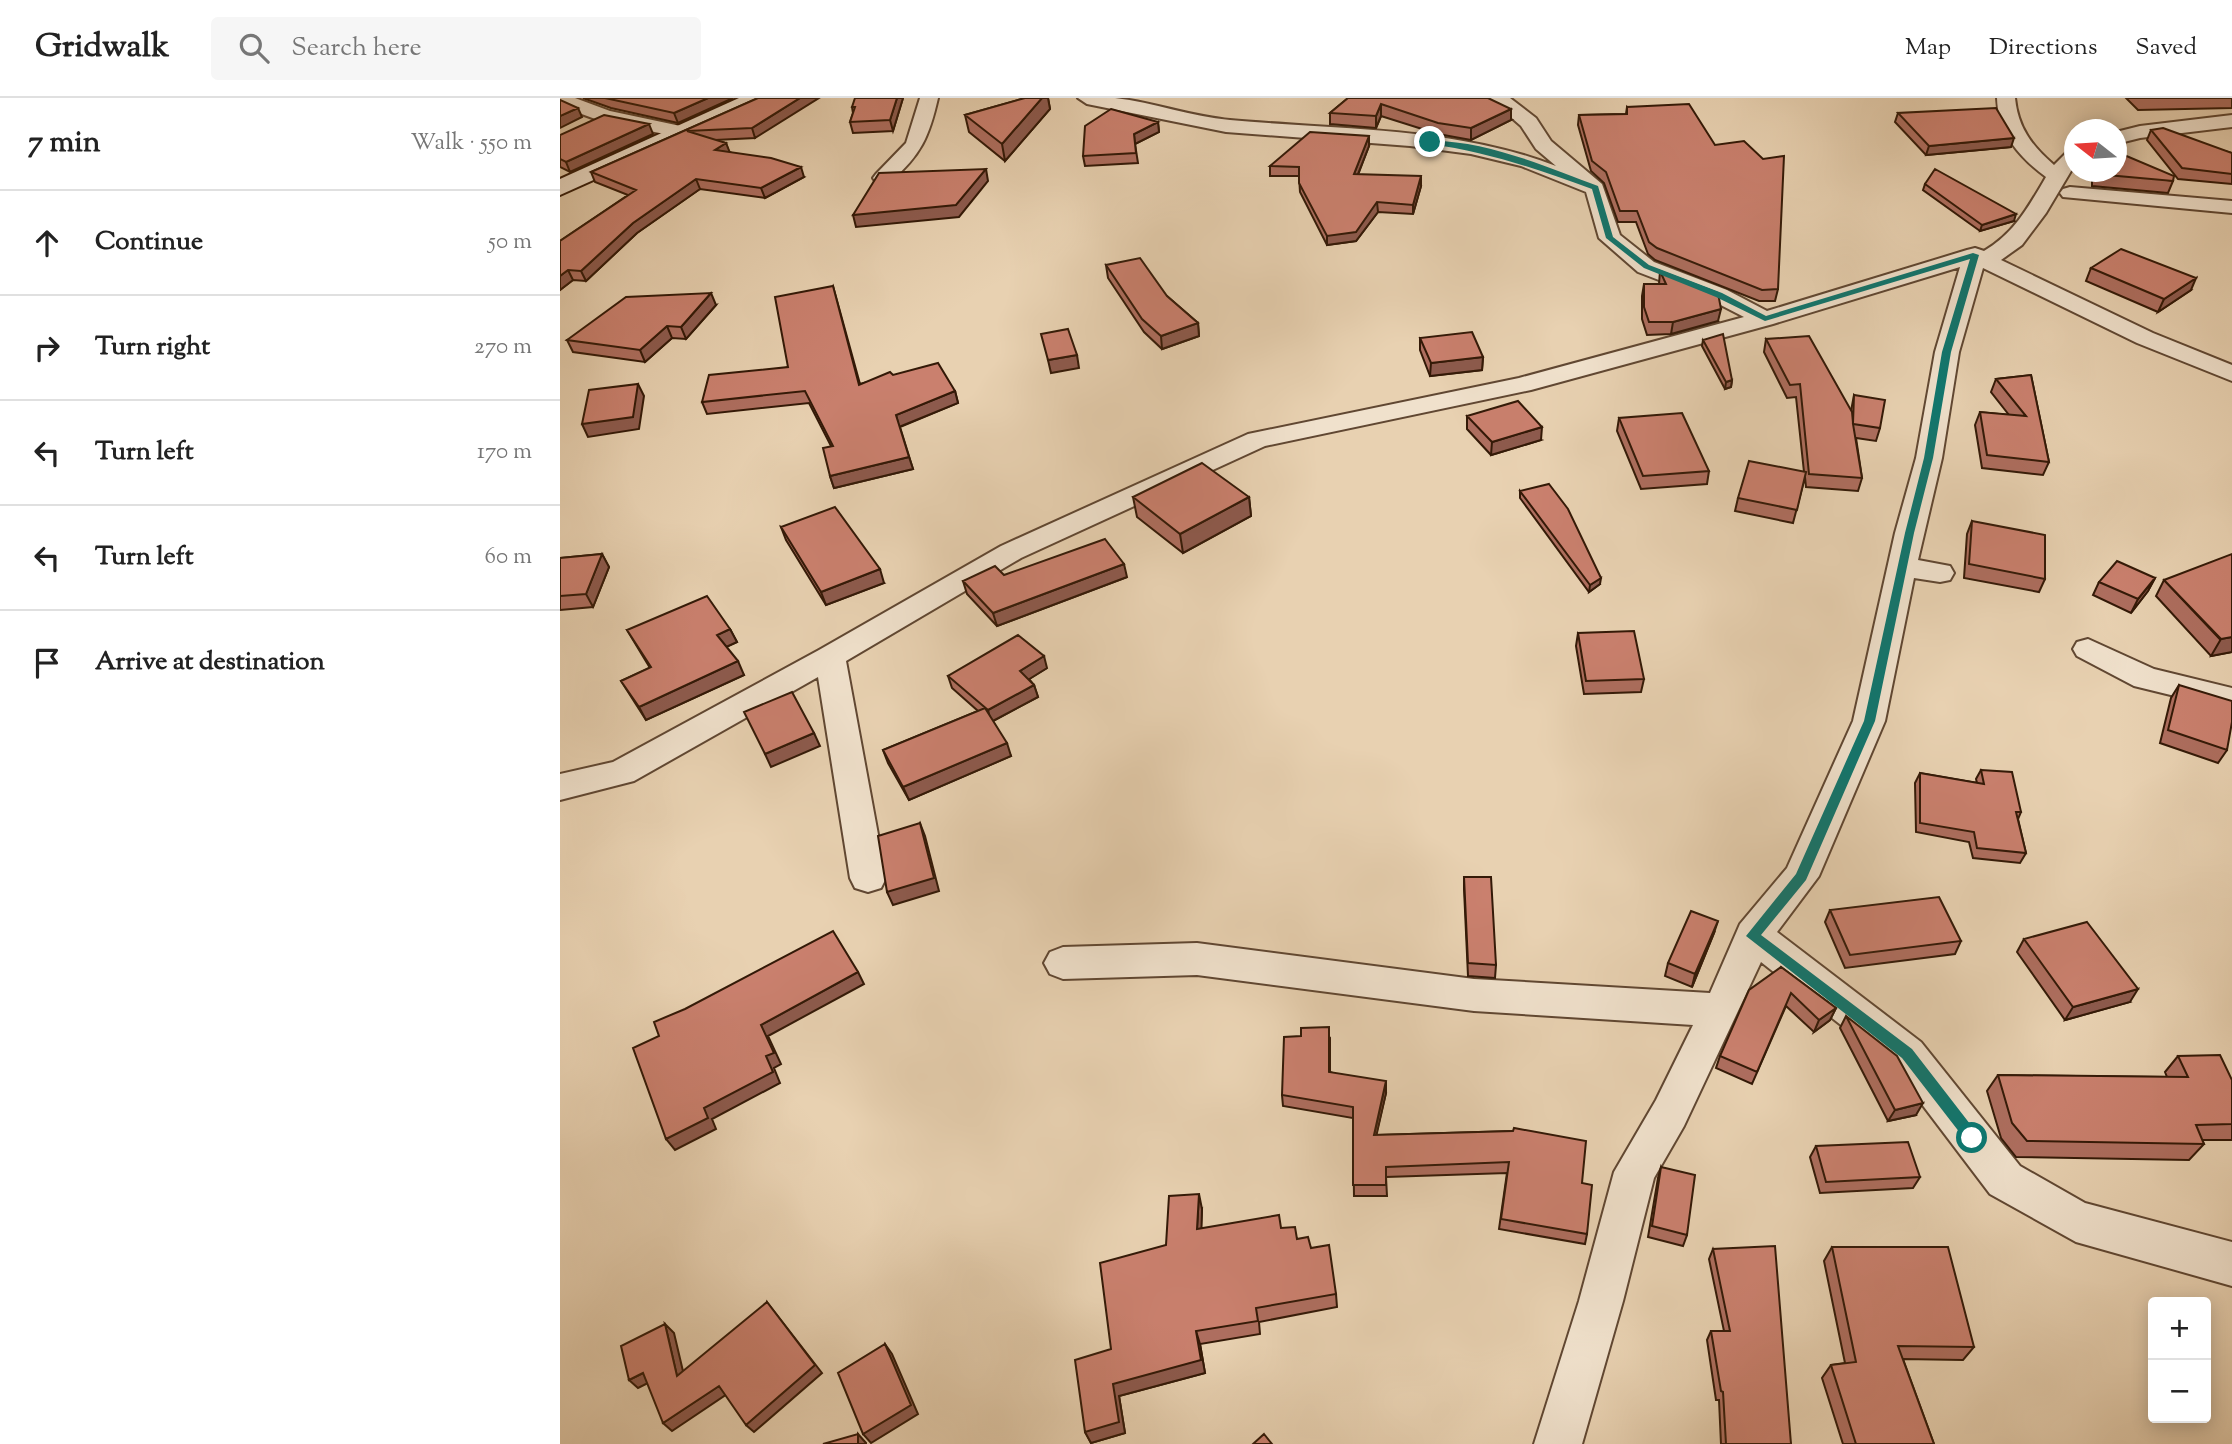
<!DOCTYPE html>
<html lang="en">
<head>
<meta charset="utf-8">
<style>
	:root { --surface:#fff; --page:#f6f6f6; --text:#222; --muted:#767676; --line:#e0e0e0 }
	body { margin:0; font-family:"Sorts Mill Goudy",serif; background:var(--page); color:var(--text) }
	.controls { position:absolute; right:21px; bottom:21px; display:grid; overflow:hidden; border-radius:7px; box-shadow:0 4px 18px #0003 }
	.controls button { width:63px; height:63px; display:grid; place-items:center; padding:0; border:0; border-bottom:2px solid var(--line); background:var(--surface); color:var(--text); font:35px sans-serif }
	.compass { position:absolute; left:1504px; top:21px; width:63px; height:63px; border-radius:50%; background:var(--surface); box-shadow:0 4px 18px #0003; rotate:287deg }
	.stop { position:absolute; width:21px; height:21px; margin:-16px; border:5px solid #0f766e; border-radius:50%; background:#fff }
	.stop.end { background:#0f766e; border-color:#fff; box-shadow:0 2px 7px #0008 }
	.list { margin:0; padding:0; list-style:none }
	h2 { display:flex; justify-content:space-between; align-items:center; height:91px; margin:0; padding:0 28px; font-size:30px }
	h2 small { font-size:23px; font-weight:400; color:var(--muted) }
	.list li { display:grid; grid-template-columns:46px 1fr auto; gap:21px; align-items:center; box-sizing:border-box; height:105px; padding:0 28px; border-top:2px solid var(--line) }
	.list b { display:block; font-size:26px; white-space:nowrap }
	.list em { font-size:23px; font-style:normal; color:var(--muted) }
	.icon { flex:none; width:38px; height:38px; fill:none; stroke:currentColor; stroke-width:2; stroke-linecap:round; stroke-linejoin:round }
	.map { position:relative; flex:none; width:1672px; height:1346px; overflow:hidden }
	header { display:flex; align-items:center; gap:42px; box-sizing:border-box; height:98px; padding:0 35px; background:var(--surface); border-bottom:2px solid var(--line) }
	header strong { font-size:33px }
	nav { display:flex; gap:38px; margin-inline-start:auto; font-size:24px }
	.search { width:490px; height:63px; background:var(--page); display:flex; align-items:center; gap:18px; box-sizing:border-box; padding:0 24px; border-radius:7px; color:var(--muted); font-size:26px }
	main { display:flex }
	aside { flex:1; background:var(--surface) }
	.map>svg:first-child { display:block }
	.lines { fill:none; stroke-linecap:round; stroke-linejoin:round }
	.minor-casing { stroke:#604732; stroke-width:4 }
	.secondary-casing { stroke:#331907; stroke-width:4 }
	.minor { fill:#f0e1cc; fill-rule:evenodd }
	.secondary { fill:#f0e1cc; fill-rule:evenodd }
	.wall { fill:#ae6e5f; stroke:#331907; stroke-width:2 }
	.shaded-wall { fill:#8d5a4d; stroke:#331907; stroke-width:2 }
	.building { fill:#ca806e; stroke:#331907; stroke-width:2 }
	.route { fill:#0f766e }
</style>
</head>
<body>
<header>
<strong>Gridwalk</strong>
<div class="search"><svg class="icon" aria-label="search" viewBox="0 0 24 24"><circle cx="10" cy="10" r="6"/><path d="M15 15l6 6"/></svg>Search here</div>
<nav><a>Map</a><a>Directions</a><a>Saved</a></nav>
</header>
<main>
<aside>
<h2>7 min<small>Walk · 550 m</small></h2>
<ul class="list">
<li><svg class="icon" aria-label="ahead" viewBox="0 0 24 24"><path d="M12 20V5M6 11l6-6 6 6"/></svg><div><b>Continue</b></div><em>50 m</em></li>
<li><svg class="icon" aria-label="right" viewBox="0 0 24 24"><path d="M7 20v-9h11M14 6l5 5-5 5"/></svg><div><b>Turn right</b></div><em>270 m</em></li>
<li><svg class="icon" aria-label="left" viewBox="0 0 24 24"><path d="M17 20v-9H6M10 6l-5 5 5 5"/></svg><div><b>Turn left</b></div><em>170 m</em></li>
<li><svg class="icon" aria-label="left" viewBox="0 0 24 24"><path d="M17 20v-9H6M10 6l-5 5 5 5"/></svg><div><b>Turn left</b></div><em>60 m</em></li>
<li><svg class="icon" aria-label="arrive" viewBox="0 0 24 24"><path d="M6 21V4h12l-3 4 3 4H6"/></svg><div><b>Arrive at destination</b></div></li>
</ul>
</aside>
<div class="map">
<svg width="1672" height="1346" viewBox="0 0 1672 1346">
	<rect width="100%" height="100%" fill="#e8d1b1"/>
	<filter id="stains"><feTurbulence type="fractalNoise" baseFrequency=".00286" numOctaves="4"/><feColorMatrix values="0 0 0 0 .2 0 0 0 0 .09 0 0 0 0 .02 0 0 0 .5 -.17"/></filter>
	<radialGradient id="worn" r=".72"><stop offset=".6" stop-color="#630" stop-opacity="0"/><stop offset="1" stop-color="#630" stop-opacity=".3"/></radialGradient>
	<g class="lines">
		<g class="minor-casing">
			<path id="minor" d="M0 0H15L50 13 130 30 133 34 123 40 38 22 0 8Z
				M360 0H378C369 39 361 57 330 84H316L313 80 316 76 346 45Z
				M518 0C530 0 543 0 555 0 594 4 631 19 670 22 778 32 893 28 996 68L976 51 961 28 929 0H950L976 20 991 43 1042 86 1060 137 1094 164 1167 192 1207 213 1407 152 1415 150 1424 153C1454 136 1469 108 1486 79 1459 59 1438 35 1437 0H1455C1458 30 1472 48 1494 67L1507 54 1514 52V68L1486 115 1462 147 1441 162 1593 235 1672 267V283L1577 245 1423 170 1399 254 1382 360 1358 462 1390 468 1394 475 1390 482 1380 484 1354 480 1325 623 1259 778 1217 834 1361 944 1460 1068 1525 1105 1672 1144V1188L1516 1144 1430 1096 1333 968 1201 864 1124 1028 1094 1080 1063 1203 1022 1346H974L1019 1203 1054 1074 1096 1002 1133 927 914 913 637 877 503 881 490 876 484 865 490 854 503 849 637 845 914 881 1150 895 1180 826 1227 770 1293 623 1335 435 1356 360 1375 254 1400 169 1213 226 971 292 705 348 461 460 286 563 326 780 321 790 308 794 295 790 290 780 258 579 74 683 0 702V676L53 664 259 552 441 448 688 336 959 280 1184 219 1151 202 1078 174 1039 140 1026 94 961 68 911 56 850 48 666 34 527 6Z
				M1672 17V29L1580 40 1556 46V34L1580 28Z
				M1510 89 1672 103V115L1503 99 1500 95 1503 91Z
				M1528 541 1594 571 1672 590V612L1574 588 1517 558 1513 551 1517 544Z"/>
		</g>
		<g class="secondary-casing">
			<path id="secondary" d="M179 0H208L205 5 0 97V81Z"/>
		</g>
		<use href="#minor" class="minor"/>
		<use href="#secondary" class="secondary"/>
	</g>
	<path class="wall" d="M23 0H173L118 25 51 10Z
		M198 0 195 40 155 42 166 45 169 54 244 79 205 100 140 91 77 135 26 183 13 182 0 192V143L68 97 35 84 31 74Z
		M343 0 333 33 293 35 290 24 293 15 292 9Z
		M465 0H488L490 11 445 63 409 34 405 17Z
		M788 0 951 22 911 42 878 36 821 18 816 30 770 26V15Z
		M1566 0H1672V10L1578 12Z
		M1067 9 1218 191 1215 203H1199L1095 162 1088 156 1076 124H1058L1044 85 1031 73 1018 27 1019 17 1066 16Z
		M1338 15 1451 49 1366 57 1335 24Z
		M598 24 599 34 575 46 578 65 525 68 523 58Z
		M1591 32 1672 55V86L1618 81 1587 42Z
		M93 36 10 74 0 69V37Z
		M809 48 798 77 861 88 853 116 818 114 796 143 767 147 740 94 739 78H710V68Z
		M1532 74H1557L1613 83 1608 95 1532 88Z
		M1365 86 1454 123 1420 133 1363 92Z
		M546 167 607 198 638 225 639 238 602 251 584 234 548 180Z
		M1531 170 1631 192 1598 214 1526 183Z
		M1100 173 1158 223 1111 236 1087 237 1082 221V198L1084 186H1099Z
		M273 188 300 286 333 277 395 293 398 305 340 329 353 371 274 390 270 378 271 348 249 305 147 316 142 304 228 269Z
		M156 207 126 241 112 240 85 264 13 254 7 242Z
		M860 240 923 259 922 272 870 278 860 252Z
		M1206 241 1291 313 1294 297 1320 330 1316 343 1296 340 1302 380 1298 393 1246 389 1245 379 1233 425 1175 413 1178 400 1244 374 1236 299 1227 300 1204 254Z
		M1143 242 1172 282 1171 289 1165 291 1142 248Z
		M1471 277 1489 364 1483 377 1422 370 1415 327 1420 314 1449 317 1431 294 1436 281Z
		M907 318 981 342 931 357 907 331Z
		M1059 320 1149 373 1147 386 1081 391 1057 333Z
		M960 393 1040 486 1029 494 960 400Z
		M573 399H689L691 418 623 455 577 419Z
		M1412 423 1485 481 1479 494 1404 480 1407 436Z
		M221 429 324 485 266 507 226 442Z
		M42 456 49 469 33 509 0 512V460Z
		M444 477 567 479 437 528 407 496 403 483Z
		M1595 480 1588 493 1571 515 1533 497 1539 484Z
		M1604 482 1672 554 1651 558 1596 498Z
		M170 531 177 544 166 549 184 577 86 622 61 583 90 570 67 532Z
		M1018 535 1084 581 1081 594 1024 596 1016 548Z
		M487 570 469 581 474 587 478 599 433 623 451 658 349 702 328 665 323 652 418 613 392 590 388 578Z
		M1619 587 1667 652 1658 665 1600 645 1611 600Z
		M1421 672 1461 714 1458 721 1466 755 1460 765 1413 760 1409 744 1356 734 1355 685 1360 675 1417 685 1416 681Z
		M904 779 936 867 935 880 908 878 904 791Z
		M1270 812 1401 843 1395 856 1285 870 1265 824Z
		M1154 835 1132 889 1105 878 1108 865Z
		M1464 841 1570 904 1505 922 1457 854Z
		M1221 869 1276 910 1270 922 1254 934 1226 908 1192 986 1156 970 1160 958Z
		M1286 918 1356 1017 1328 1023 1280 930Z
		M770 941V974L826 995 816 1037 953 1033 1022 1085 1027 1136 1025 1146 939 1131 947 1075 826 1079 827 1098H794L793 1020 723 1008 722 997Z
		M1618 958 1672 982V1042H1642L1644 1046 1629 1062 1456 1059 1441 1040 1427 993 1438 977 1607 979 1605 974Z
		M1256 1048 1360 1079 1353 1090 1260 1095 1250 1059Z
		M1101 1069 1127 1137 1123 1148 1088 1139 1098 1080Z
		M642 1111 641 1130H721L751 1150 776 1196 777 1209 699 1224 700 1236 640 1246 645 1275 559 1298 565 1335 531 1345 525 1334 551 1251 606 1147Z
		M1272 1149 1414 1249 1403 1262 1343 1261 1374 1346H1283L1262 1280 1271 1267 1285 1265 1264 1163Z
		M1153 1151 1231 1346H1161L1159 1302H1156L1147 1242 1151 1233H1164L1149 1161Z"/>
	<path class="shaded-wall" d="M148 0H173L118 25 114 15Z
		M240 0H259L195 40 192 30Z
		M337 0H343L333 33 330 22Z
		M482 0H488L490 11 445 63 442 46Z
		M821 6V18L816 30V18Z
		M18 10 22 19 0 30V18Z
		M951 11V22L911 42V30Z
		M598 24 599 34 575 46 574 36Z
		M89 26 93 36 10 74 6 64Z
		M809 38V48L794 86V76Z
		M1454 40 1451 49 1366 57 1369 48Z
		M166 45 170 55 155 52Z
		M241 69 244 79 205 100 201 90Z
		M426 71 428 83 399 119 296 129 293 117Z
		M861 78V88L853 116V107Z
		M136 81 140 91 77 135 26 183 21 173 73 125Z
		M817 104 818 114 796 143 767 147V138Z
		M1456 116 1454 123 1420 133 1422 127Z
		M8 172 13 182 0 192V178Z
		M1636 180 1631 192 1598 214 1604 201Z
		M151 195 156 207 126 241 121 229Z
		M1161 211 1158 223 1111 236 1113 224Z
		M638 225 639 238 602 251 601 238Z
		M107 228 112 240 85 264 80 252Z
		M517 257 519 270 491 275 488 262Z
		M923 259 922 272 870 278 871 265Z
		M1172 282 1171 289 1165 291 1166 284Z
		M78 286 84 298 79 331 28 339 22 326Z
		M395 293 398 305 339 329 336 317Z
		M982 329 981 342 931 357 932 344Z
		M349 359 353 371 274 390 270 378Z
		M689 399 691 418 623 455 620 436Z
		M42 456 49 469 33 509 26 496Z
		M564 466 567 479 437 528 433 515Z
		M320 471 324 485 266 507 261 494Z
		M1041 480 1040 486 1029 494 1030 487Z
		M1595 480 1588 493 1571 515 1578 501Z
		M170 531 177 544 164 550 157 537Z
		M1672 539V554L1651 558 1661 541Z
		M484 558 487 570 463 585 460 573Z
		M178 563 184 577 86 622 79 609Z
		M474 587 478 599 431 624 428 612Z
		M254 635 260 648 211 669 205 656Z
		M447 645 451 658 349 702 343 689Z
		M360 725 365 738 379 793 333 807 327 794Z
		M1158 823 1154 835 1132 889 1135 876Z
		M298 874 304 886 208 938 221 966 214 970 220 985 152 1021 156 1031 115 1052 106 1041 144 1010 201 927Z
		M1578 891 1570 904 1505 922 1513 909Z
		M1276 910 1270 922 1254 934 1259 922Z
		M826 983V995L814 1048V1037Z
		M1363 1005 1356 1017 1328 1023 1335 1012Z
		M639 1096 642 1111 641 1145 637 1131Z
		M207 1204 262 1275 194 1334 186 1327Z
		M105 1226 114 1235 126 1286 117 1278Z
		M636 1233 640 1246 645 1275 559 1298 565 1335 531 1345 525 1334 553 1286Z
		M325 1246 332 1256 358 1316 311 1345 303 1336Z
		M83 1275 92 1283 78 1290 69 1282Z
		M159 1288 167 1296 112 1333 103 1325Z
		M298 1336 306 1345V1346H298Z"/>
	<path class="building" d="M45 0H148L114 15Z
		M198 0H240L192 30 127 33 166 45 155 52 211 60 241 69 201 90 136 81 73 125 21 173 8 172 0 178V143L76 92 31 74Z
		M295 0H337L330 22 290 24 295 9H292Z
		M465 0H482L442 46 405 17Z
		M788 0H928L951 11 911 30 878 25 821 6 816 18 770 15Z
		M0 2 18 10 0 18Z
		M1129 6 1155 47 1184 43 1203 61 1224 58 1218 191 1202 192 1097 150 1089 144 1077 113H1060L1046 74 1032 63 1019 17 1067 16V9Z
		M1436 10 1454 40 1369 48 1338 15Z
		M551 11 598 24 574 36 576 55 523 58 525 28Z
		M44 17 89 26 6 64 0 61V37Z
		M1603 30 1672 55V76L1622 70 1591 32Z
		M750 34 809 38 794 76 861 78 853 107 817 104 796 134 767 138 739 85V69L710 68Z
		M1557 54 1614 78 1613 83 1536 76V74H1557Z
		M426 71 396 107 293 117 319 75Z
		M1375 71 1456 116 1422 127 1365 86Z
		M1561 151 1636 180 1604 201 1531 170Z
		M580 160 607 198 638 225 601 238 582 221 546 167Z
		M1100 173 1158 195 1161 211 1113 224H1089L1084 209V186H1106Z
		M273 188 299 287 330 274 333 277 378 265 395 293 336 317 349 359 270 378 263 350 273 348 245 293 142 304 149 277 228 269 215 199Z
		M151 195 121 229 107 228 80 252 7 242 66 199Z
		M508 231 517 257 488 262 481 236Z
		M912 234 923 259 871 265 860 240Z
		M1163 236 1172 282 1166 284 1143 242Z
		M1249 238 1292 314 1293 325 1294 297 1325 302 1320 330 1293 326 1302 380 1249 376 1240 286 1230 287 1206 241Z
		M1471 277 1489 364 1427 357 1420 314 1466 318 1436 281Z
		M78 286 73 319 22 326 29 292Z
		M958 303 982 329 932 344 907 318Z
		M1122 315 1149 373 1083 378 1059 320Z
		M1189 363 1246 374 1237 412 1178 400Z
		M642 365 689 399 620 436 573 399Z
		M989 386 1008 411 1041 480 1030 487 960 393Z
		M275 409 320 471 261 494 221 429Z
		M1412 423 1485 437V481L1409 466Z
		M545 441 564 466 433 515 403 483 435 468 444 477Z
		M42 456 26 496 0 498V460Z
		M1672 456V539L1661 541 1604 482Z
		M1557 463 1595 480 1578 501 1539 484Z
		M147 498 170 531 157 537 178 563 79 609 61 583 91 569 67 532Z
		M1074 533 1084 581 1026 583 1018 535Z
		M458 537 484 558 460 573 474 587 428 612 388 578Z
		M1619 587 1672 603V624L1667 652 1608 632Z
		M232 594 254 635 205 656 184 614Z
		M425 610 447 645 343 689 323 652Z
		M1421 672 1452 674 1461 714H1456L1466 755 1417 750 1414 734 1360 725V675L1424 686Z
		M360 725 374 780 327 794 318 738Z
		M904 779H931L936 867 908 865Z
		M1379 799 1401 843 1290 857 1270 812Z
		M1131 813 1158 823 1135 876 1108 865Z
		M1527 824 1578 891 1513 909 1464 841Z
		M273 833 298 874 201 927 214 955 206 958 213 974 144 1010 148 1020 106 1041 73 950 99 938 94 924 125 911Z
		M1221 869 1276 910 1259 922 1231 895 1197 974 1160 958 1189 892Z
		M1286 918 1337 958 1363 1005 1335 1012Z
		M769 929V974L826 983 814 1037 953 1033 954 1030 1026 1043 1022 1085 1032 1087 1027 1136 941 1121 949 1064 826 1069V1087H793V1009L722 997 724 939 741 938V930Z
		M1660 957 1672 982V1026L1636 1027 1644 1046 1467 1043 1452 1025 1438 977 1628 979 1618 958Z
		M1348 1044 1360 1079 1266 1084 1256 1048Z
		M1101 1069 1135 1077 1127 1137 1092 1128Z
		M639 1096 637 1131 719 1117 721 1130 735 1129 737 1141 748 1139 751 1150 769 1147 776 1196 696 1210 698 1223 636 1233 641 1262 553 1286 559 1324 525 1334 515 1262 551 1251 540 1165 606 1147 609 1098Z
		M1215 1148 1231 1346H1166L1163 1294 1161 1293 1151 1233H1170L1153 1151Z
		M1272 1149H1388L1414 1249 1338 1248 1374 1346H1296L1271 1267 1296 1264Z
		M207 1204 255 1267 186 1327 159 1288 103 1325 83 1275 69 1282 61 1248 105 1226 117 1278Z
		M325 1246 351 1307 303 1336 278 1275Z
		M298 1336V1346H263Z
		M704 1336 712 1346H693Z"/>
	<path class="route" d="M868 43C923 41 987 69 1038 88L1053 139 1089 167 1162 195 1206 218 1413 155 1419 157 1391 254 1373 360 1354 435 1315 623 1246 782 1201 837 1352 951 1417 1035V1044H1407L1342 960 1186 838 1236 776 1304 623 1345 435 1364 360 1382 254 1410 161 1205 223 1156 199 1084 170 1046 140 1032 91C978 71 927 54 870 46Z"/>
	<rect width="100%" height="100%" filter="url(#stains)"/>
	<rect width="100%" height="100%" fill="url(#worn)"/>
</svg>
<div class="controls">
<button>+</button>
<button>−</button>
</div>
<svg class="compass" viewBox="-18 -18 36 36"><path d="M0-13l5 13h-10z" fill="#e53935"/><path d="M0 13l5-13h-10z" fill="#767676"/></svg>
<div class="stop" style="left:1412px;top:1040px"></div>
<div class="stop end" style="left:870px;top:44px"></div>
</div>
</main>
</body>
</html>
